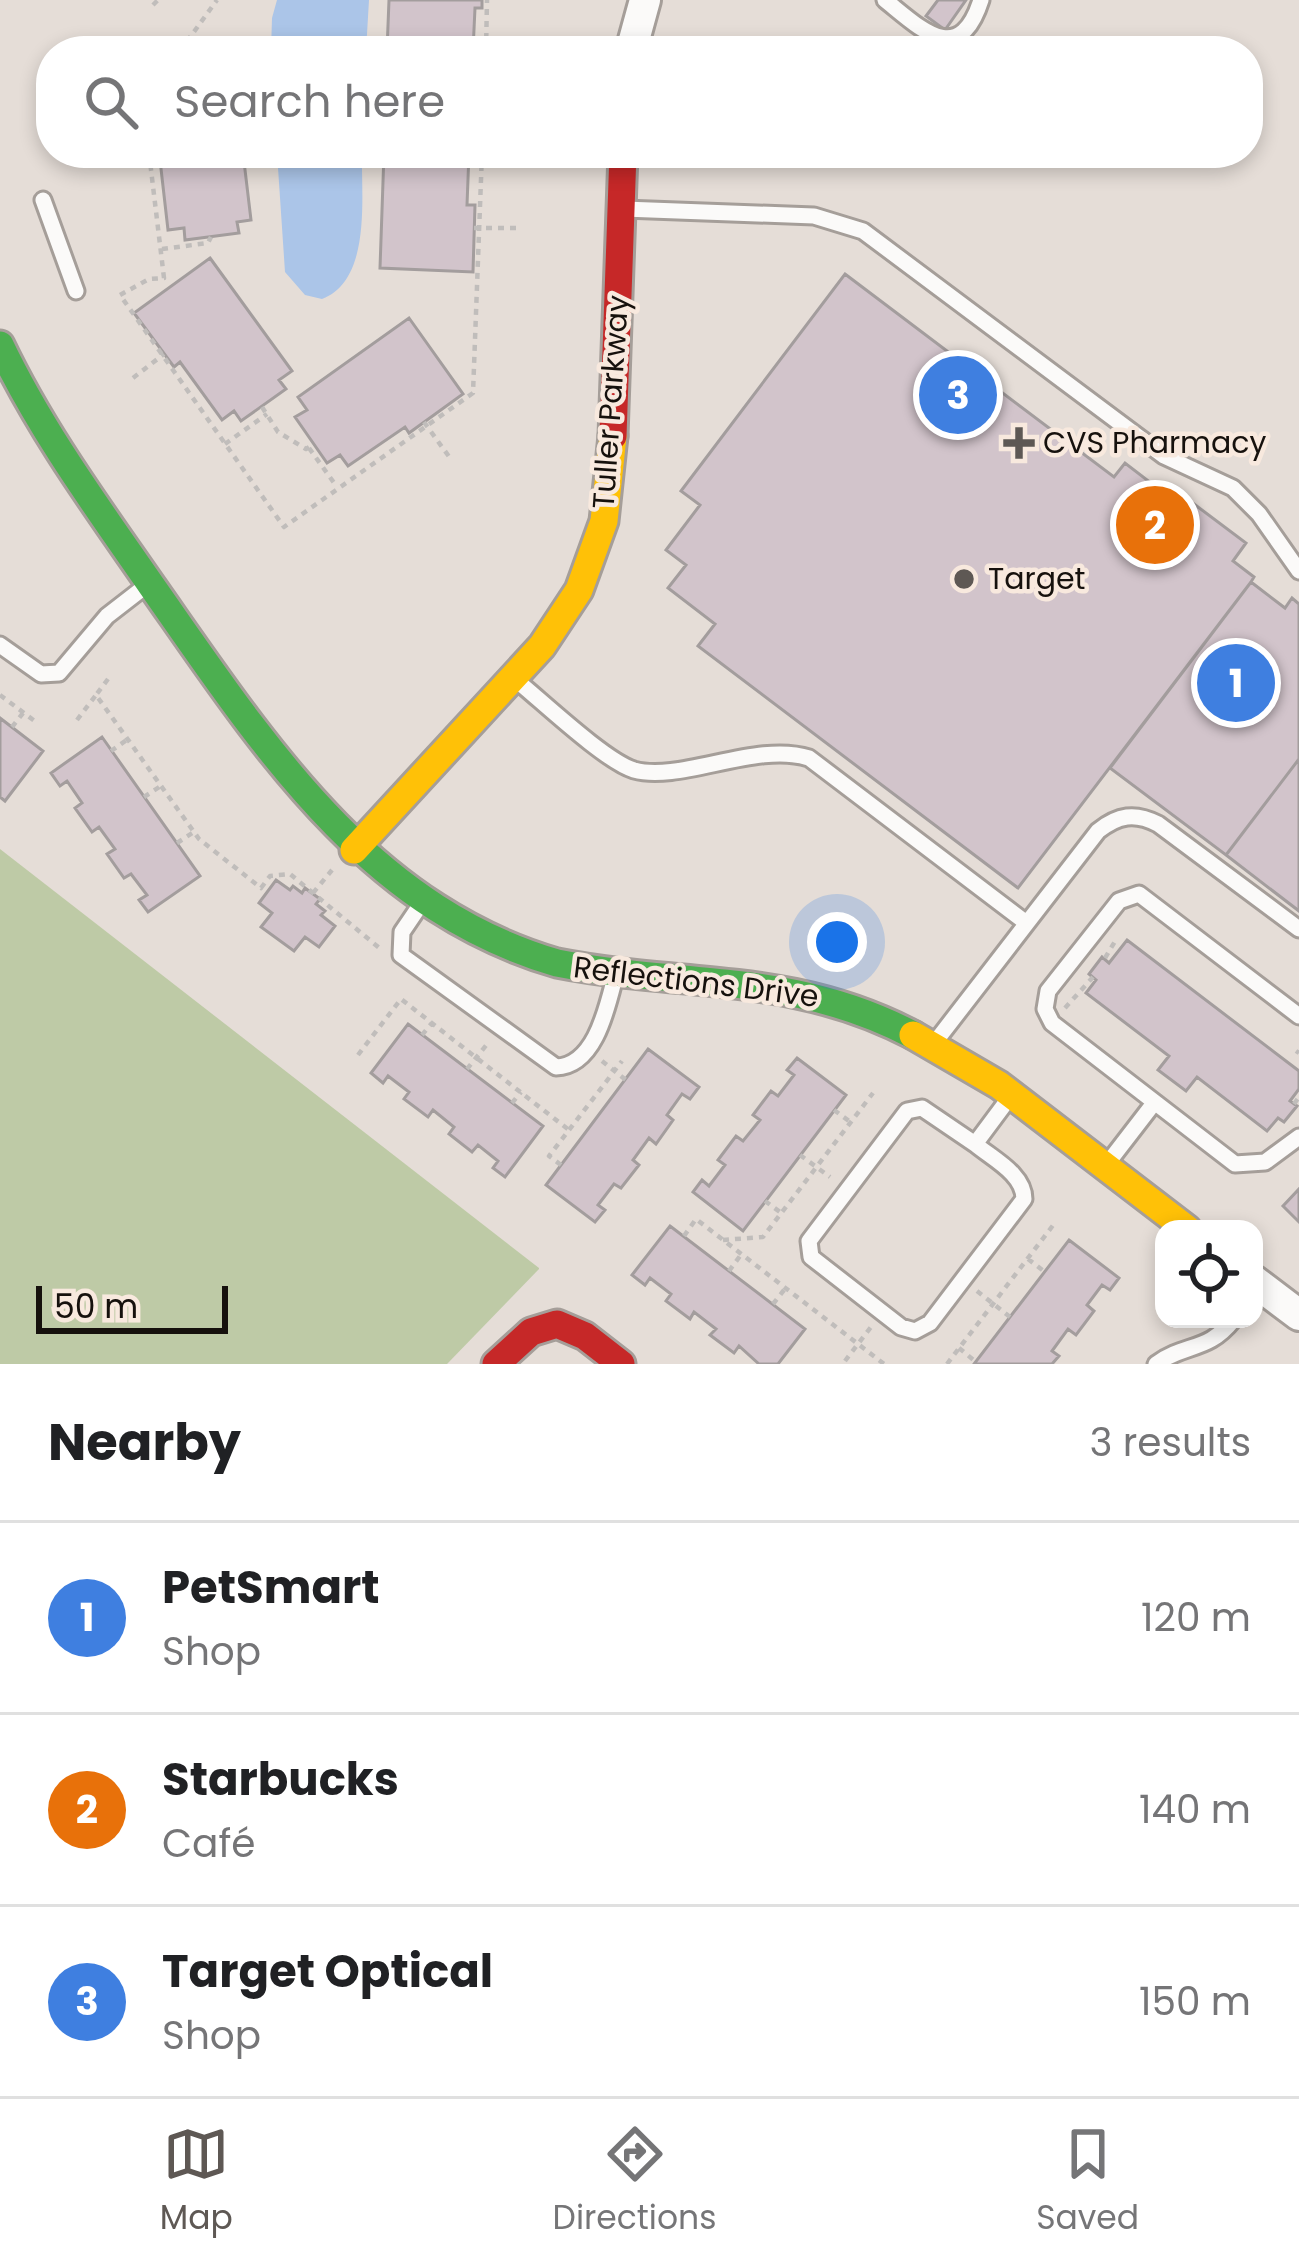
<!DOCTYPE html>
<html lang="en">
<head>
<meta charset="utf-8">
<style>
	:root { --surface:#fff; --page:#f6f6f6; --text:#202124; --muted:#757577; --line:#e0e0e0; --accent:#5e5854 }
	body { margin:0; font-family:Poppins,sans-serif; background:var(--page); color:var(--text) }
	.controls { position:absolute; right:36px; bottom:36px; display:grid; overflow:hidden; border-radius:24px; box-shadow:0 6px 18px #0003 }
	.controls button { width:108px; height:108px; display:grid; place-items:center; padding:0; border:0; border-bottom:3px solid var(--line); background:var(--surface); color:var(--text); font:60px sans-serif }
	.scale { position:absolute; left:36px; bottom:30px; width:192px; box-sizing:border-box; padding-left:12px; border:6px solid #16110d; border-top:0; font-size:33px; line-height:42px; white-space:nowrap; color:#16110d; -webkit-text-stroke:9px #f8e9de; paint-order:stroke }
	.you { position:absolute; left:837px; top:942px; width:42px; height:42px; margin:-30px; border:9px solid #fff; border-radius:50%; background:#1a73e8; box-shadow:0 0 0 18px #1a73e833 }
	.badge { display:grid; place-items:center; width:78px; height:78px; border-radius:50%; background:var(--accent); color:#fff; font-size:39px; font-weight:700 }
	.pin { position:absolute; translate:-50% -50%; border:6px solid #fff; box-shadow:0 3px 12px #0006 }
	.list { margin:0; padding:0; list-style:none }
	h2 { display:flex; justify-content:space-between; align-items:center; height:156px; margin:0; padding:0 48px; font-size:51px }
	h2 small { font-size:39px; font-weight:400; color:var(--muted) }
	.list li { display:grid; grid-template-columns:78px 1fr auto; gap:36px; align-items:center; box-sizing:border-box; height:192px; padding:0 48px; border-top:3px solid var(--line) }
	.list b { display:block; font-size:45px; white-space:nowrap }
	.list p { margin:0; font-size:39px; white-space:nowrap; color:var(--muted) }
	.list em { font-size:39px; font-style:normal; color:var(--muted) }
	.icon { flex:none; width:66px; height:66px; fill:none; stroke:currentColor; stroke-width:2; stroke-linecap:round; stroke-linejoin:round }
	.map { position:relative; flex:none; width:1299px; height:1364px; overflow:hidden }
	.search { position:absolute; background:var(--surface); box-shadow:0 6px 18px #0003; left:36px; right:36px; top:36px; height:132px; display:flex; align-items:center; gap:30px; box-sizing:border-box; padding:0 42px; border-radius:48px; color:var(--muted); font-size:45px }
	.sheet { height:732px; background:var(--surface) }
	nav { display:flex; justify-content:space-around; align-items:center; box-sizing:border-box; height:168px; border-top:3px solid var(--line); background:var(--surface); font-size:33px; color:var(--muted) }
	nav a { display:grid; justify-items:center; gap:6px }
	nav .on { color:var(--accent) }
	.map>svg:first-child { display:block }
	.forest { fill:#becaa6 }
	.water { fill:#abc5e8 }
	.building { fill:#d2c4cb; stroke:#a39d9d; stroke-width:3 }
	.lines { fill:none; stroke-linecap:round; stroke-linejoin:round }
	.lane-casing { stroke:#a59e99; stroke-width:21 }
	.street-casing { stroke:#a59e99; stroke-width:36 }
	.fast-casing { stroke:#a59e99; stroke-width:33 }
	.slow-casing { stroke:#a59e99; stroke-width:33 }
	.jam-casing { stroke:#a59e99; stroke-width:33 }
	.path { stroke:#c0bdbb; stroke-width:4.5; stroke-dasharray:6 6; stroke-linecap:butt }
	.lane { stroke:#fbfaf9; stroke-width:15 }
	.street { stroke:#fbfaf9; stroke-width:30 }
	.fast { stroke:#4caf50; stroke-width:27 }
	.slow { stroke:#ffc107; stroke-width:27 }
	.jam { stroke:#c62828; stroke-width:27 }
	.poi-dot { fill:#5e5854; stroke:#f8e9de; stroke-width:4.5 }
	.labels { text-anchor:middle; stroke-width:9; stroke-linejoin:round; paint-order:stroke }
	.street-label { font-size:30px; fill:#16110d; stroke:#f8e9de }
	.poi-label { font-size:30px; fill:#16110d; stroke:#f8e9de; text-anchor:start }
</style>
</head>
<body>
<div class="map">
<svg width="1299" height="1364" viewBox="0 0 1299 1364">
	<rect width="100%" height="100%" fill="#e5ddd7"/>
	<path class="forest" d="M0 849 539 1268V1269L447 1364H0Z"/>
	<path class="water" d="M277 0H369L366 51H271L272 18Z
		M277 153H362C361 196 372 280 322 299L305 295 285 272Z"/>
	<path class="building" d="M389 0H482V8H475L473 51H387Z
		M938 0H966L945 30 926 16Z
		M151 153H243L251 220 237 222 239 233 185 240 184 228 168 230 160 160 152 161Z
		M384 153H469L467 205H475L473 272 380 268Z
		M210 258 292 371 279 380 286 389 241 421 234 411 222 420 180 362 174 367 134 313Z
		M845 274 1114 477 1125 463 1177 503 1182 495 1246 543 1233 561 1254 577 1251 582 1018 888 698 646 715 624 668 588 686 565 666 550 700 505 681 491Z
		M409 318 463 394 409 433 405 427 348 466 340 455 327 463 295 417 307 410 298 397Z
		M1251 582 1285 608 1292 598 1299 604V759L1226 855 1110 768Z
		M0 718 43 751 5 801 0 797Z
		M102 737 200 876 148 912 139 900 147 895 131 874 124 878 107 854 115 849 99 827 92 832 75 808 82 803 67 781 60 786 51 773Z
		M1299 759V911L1226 855Z
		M276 880 290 890 293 886 302 893 305 888 320 899 316 904 325 911 321 915 335 926 319 947 305 937 294 951 261 927 272 913 259 903Z
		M1127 940 1299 1071V1089L1290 1101 1297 1106 1284 1122 1278 1118 1267 1131 1197 1077 1186 1091 1158 1070 1169 1056 1086 993 1096 980 1089 974 1102 957 1109 963Z
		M408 1024 543 1126 505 1177 493 1168 498 1161 478 1145 472 1152 449 1134 454 1127 433 1110 428 1117 404 1099 409 1092 388 1076 383 1083 371 1073Z
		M648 1049 699 1087 690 1099 682 1094 667 1115 673 1120 656 1144 649 1138 633 1160 639 1165 621 1188 614 1184 598 1205 605 1210 595 1222 546 1185Z
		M797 1058 846 1095 743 1231 693 1192 702 1180 709 1186 725 1165 718 1160 736 1136 743 1141 760 1120 753 1115 771 1091 778 1096 794 1075 787 1070Z
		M1299 1189V1222L1283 1206Z
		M670 1226 805 1329 778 1364H759L739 1346 734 1353 710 1335 716 1329 694 1312 690 1319 666 1301 671 1294 650 1278 645 1285 632 1275Z
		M1069 1240 1119 1278 1110 1290 1102 1285 1087 1305 1094 1311 1076 1335 1068 1329 1052 1351 1059 1356 1052 1364H974Z"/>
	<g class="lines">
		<g class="lane-casing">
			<path id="lane" d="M885 0C920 28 959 69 981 0
				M43 200 76 291
				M624 209 814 216 863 231 1164 456 1233 488 1259 514 1299 571
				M0 645 41 674 59 673 107 616 147 585
				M516 680C543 702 605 761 634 770 680 783 757 741 809 758L1025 922
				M421 904 402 932 401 955 556 1067C595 1066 607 1008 615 977
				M1299 1016 1139 894 1119 901 1048 991 1045 1009 1052 1023 1235 1164 1265 1162 1299 1137
				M936 1041 1098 831C1118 815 1135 812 1158 824L1299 929
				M975 1144 922 1108 907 1111 809 1241 811 1257 901 1327 915 1331 930 1323 1024 1199C1024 1174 993 1159 975 1144L1010 1097
				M1107 1164 1154 1103
				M1156 1364C1187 1342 1207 1353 1234 1319"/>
		</g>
		<g class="street-casing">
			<path id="street" d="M631 51 645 0
				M1254 1281 1299 1315"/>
		</g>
		<g class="fast-casing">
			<path id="fast" d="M0 345C41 431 97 507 151 585 260 740 365 907 557 963 685 988 791 971 913 1035"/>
		</g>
		<g class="slow-casing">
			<path id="slow" d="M354 850 542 646 579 590 604 521 613 436
				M913 1035 999 1085 1187 1229"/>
		</g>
		<g class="jam-casing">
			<path id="jam" d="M613 436 623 153
				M496 1364 531 1332 557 1324 585 1336 621 1364"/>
		</g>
		<path class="path" d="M153 5 158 0
			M180 51 217 0
			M486 51 487 0
			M149 153 164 278 149 279 120 295 284 527 473 393 482 153
			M474 228H517
			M162 249 208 243 211 237
			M133 378 164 354
			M262 407 278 432 306 449 314 444
			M424 422 450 458
			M225 444 267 414
			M309 448 337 487
			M108 679 96 695 199 839 261 888 270 876 290 874 383 951
			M0 695 36 722
			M77 720 96 695
			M12 727 23 713
			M111 751 128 739
			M144 797 161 786
			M177 843 194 832
			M313 893 332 870
			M1105 958 1117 938
			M1065 1008 1093 977
			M422 1035 432 1023
			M1296 1051 1299 1053
			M358 1055 401 999 569 1130
			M602 1061 626 1080
			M467 1069 488 1043
			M512 1103 521 1092
			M1294 1104 1299 1097
			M834 1110 849 1121
			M800 1155 830 1177
			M561 1165 549 1156 622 1061
			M765 1201 780 1212
			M684 1236 696 1219 884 1364
			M723 1240 763 1237 873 1093
			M1028 1259 1045 1272
			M729 1271 740 1256
			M977 1291 1010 1317
			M773 1304 784 1290
			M959 1348 976 1362
			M845 1361 871 1327
			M947 1364 1054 1224"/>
		<use href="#lane" class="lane"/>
		<use href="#street" class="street"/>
		<use href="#fast" class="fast"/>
		<use href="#slow" class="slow"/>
		<use href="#jam" class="jam"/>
	</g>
	<g class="poi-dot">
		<path d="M1013 425h12v12h12v12h-12v12h-12v-12h-12v-12h12z"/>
		<circle cx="964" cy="579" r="12"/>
	</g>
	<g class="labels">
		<g class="street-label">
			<text transform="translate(611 402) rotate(-86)" y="10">Tuller Parkway</text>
			<text transform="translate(696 982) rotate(7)" y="10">Reflections Drive</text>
		</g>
		<g class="poi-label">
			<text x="1043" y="453">CVS Pharmacy</text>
			<text x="988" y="589">Target</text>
		</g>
	</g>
</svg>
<div class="controls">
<button><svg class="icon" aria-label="locate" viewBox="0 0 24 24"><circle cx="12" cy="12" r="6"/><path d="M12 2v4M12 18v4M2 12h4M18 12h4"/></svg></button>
</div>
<div class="scale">50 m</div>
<div class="you"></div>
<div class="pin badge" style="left:1236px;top:683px;background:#3f7fe0">1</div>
<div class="pin badge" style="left:1155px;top:525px;background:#e8710a">2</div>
<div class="pin badge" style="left:958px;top:395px;background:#3f7fe0">3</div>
<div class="search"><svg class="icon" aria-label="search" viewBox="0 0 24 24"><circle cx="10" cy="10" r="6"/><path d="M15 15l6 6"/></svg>Search here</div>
</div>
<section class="sheet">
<h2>Nearby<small>3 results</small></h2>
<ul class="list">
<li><span class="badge" style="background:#3f7fe0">1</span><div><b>PetSmart</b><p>Shop</p></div><em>120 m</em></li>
<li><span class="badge" style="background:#e8710a">2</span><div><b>Starbucks</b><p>Café</p></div><em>140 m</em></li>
<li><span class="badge" style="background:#3f7fe0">3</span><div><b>Target Optical</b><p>Shop</p></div><em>150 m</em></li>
</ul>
</section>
<nav>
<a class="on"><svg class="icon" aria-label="map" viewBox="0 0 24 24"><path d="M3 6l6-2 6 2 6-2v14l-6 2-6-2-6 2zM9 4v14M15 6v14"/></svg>Map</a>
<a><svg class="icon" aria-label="directions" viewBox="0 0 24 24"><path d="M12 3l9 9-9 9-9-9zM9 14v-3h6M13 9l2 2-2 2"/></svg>Directions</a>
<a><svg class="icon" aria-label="saved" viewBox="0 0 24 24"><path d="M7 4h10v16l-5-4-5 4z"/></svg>Saved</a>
</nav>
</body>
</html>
